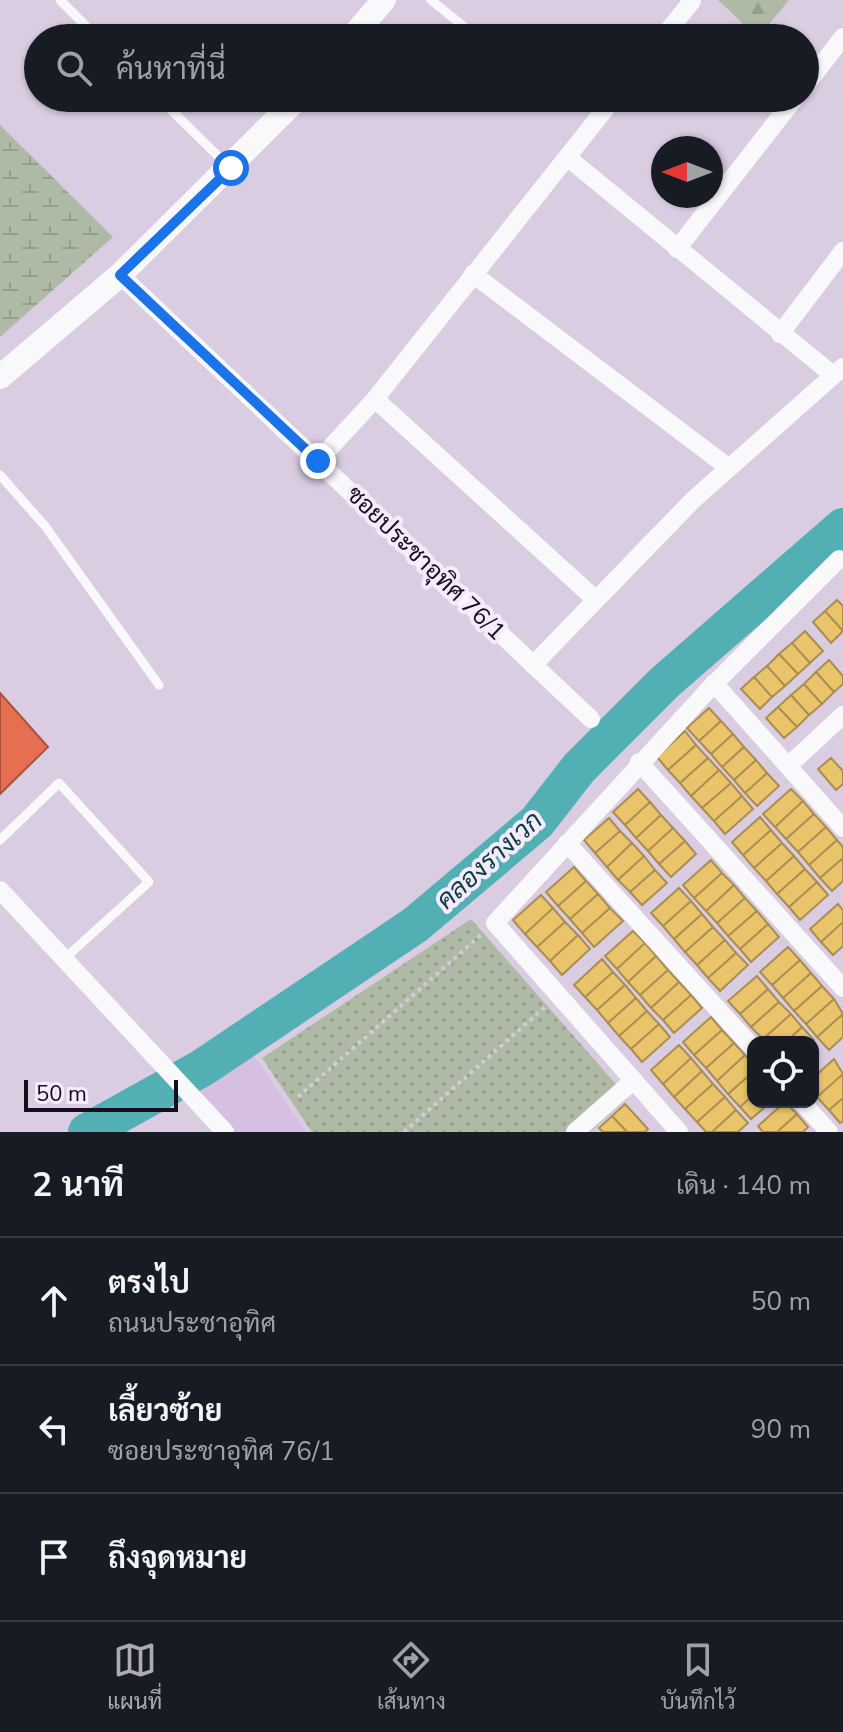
<!DOCTYPE html>
<html lang="th">
<head>
<meta charset="utf-8">
<style>
	:root { --surface:#171b24; --page:#20242c; --text:#f1f3f6; --muted:#9ea1a6; --line:#363941; --accent:#aeaab3 }
	body { margin:0; font-family:"Nunito Sans",Sarabun,sans-serif; background:var(--page); color:var(--text) }
	.controls { position:absolute; right:24px; bottom:24px; display:grid; overflow:hidden; border-radius:16px; box-shadow:0 2px 6px #0004 }
	.controls button { width:72px; height:72px; display:grid; place-items:center; padding:0; border:0; border-bottom:2px solid var(--line); background:var(--surface); color:var(--text); font:40px sans-serif }
	.compass { position:absolute; left:651px; top:136px; width:72px; height:72px; border-radius:50%; background:var(--surface); box-shadow:0 2px 6px #0004; rotate:270deg }
	.scale { position:absolute; left:24px; bottom:20px; width:154px; box-sizing:border-box; padding-left:8px; border:4px solid #160e1b; border-top:0; font-size:22px; line-height:28px; white-space:nowrap; color:#160e1b; -webkit-text-stroke:6px #f7eafe; paint-order:stroke }
	.stop { position:absolute; width:24px; height:24px; margin:-18px; border:6px solid #1a73e8; border-radius:50%; background:#fff }
	.stop.end { background:#1a73e8; border-color:#fff; box-shadow:0 2px 8px #0008 }
	.list { margin:0; padding:0; list-style:none }
	h2 { display:flex; justify-content:space-between; align-items:center; height:104px; margin:0; padding:0 32px; font-size:34px }
	h2 small { font-size:26px; font-weight:400; color:var(--muted) }
	.list li { display:grid; grid-template-columns:52px 1fr auto; gap:24px; align-items:center; box-sizing:border-box; height:128px; padding:0 32px; border-top:2px solid var(--line) }
	.list b { display:block; font-size:30px; white-space:nowrap }
	.list p { margin:0; font-size:26px; white-space:nowrap; color:var(--muted) }
	.list em { font-size:26px; font-style:normal; color:var(--muted) }
	.icon { flex:none; width:44px; height:44px; fill:none; stroke:currentColor; stroke-width:2; stroke-linecap:round; stroke-linejoin:round }
	.map { position:relative; flex:none; width:843px; height:1132px; overflow:hidden }
	.search { position:absolute; background:var(--surface); box-shadow:0 2px 6px #0004; left:24px; right:24px; top:24px; height:88px; display:flex; align-items:center; gap:20px; box-sizing:border-box; padding:0 28px; border-radius:44px; color:var(--muted); font-size:30px }
	.sheet { height:488px; background:var(--surface) }
	nav { display:flex; justify-content:space-around; align-items:center; box-sizing:border-box; height:112px; border-top:2px solid var(--line); background:var(--surface); font-size:22px; color:var(--muted) }
	nav a { display:grid; justify-items:center; gap:4px }
	nav .on { color:var(--accent) }
	.map>svg:first-child { display:block }
	.built { fill:#d6c0e2 }
	.grass { fill:url(#grass-dots) }
	.forest { fill:url(#forest-firs) }
	.wetland { fill:url(#wetland-marsh) }
	.homes { fill:#e9c46a; stroke:#aa8d52; stroke-width:2 }
	.shops { fill:#e76f51; stroke:#a85241; stroke-width:2 }
	.lines { fill:none; stroke-linecap:round; stroke-linejoin:round }
	.river { stroke:#52afb4; stroke-width:38 }
	.path { stroke:#d0ccd2; stroke-width:4; stroke-dasharray:4 4; stroke-linecap:butt }
	.service { stroke:#f9f8fb; stroke-width:9 }
	.minor { stroke:#f9f8fb; stroke-width:18 }
	.secondary { stroke:#f9f8fb; stroke-width:24 }
	.route { stroke:#1a73e8; stroke-width:10 }
	.labels { text-anchor:middle; stroke-width:8; stroke-linejoin:round; paint-order:stroke }
	.street-label { font-size:24px; fill:#160e1b; stroke:#f7eafe }
	.water-label { font-size:26px; font-style:italic; fill:#043e3d; stroke:#f7eafe }
</style>
</head>
<body>
<div class="map">
<svg width="843" height="1132" viewBox="0 0 843 1132">
	<defs>
		<pattern id="grass-dots" width="8" height="8" patternUnits="userSpaceOnUse" patternTransform="scale(2)"><rect width="8" height="8" fill="#aebaa6"/><path d="M2 2h.1M6 6h.1" fill="none" stroke="#959f8e" stroke-width="1.8" stroke-linecap="round"/></pattern>
		<pattern id="forest-firs" width="22" height="20" patternUnits="userSpaceOnUse" patternTransform="scale(2)"><rect width="22" height="20" fill="#aebaa6"/><path d="M5 1l3.5 6h-7zM16 11l3.5 6h-7z" fill="#959f8e"/></pattern>
		<pattern id="wetland-marsh" width="20" height="14" patternUnits="userSpaceOnUse" patternTransform="scale(2)"><rect width="20" height="14" fill="#aebaa6"/><path d="M1 5h8M5 5V1M11 12h8M15 12V8" fill="none" stroke="#959f8e"/></pattern>
	</defs>
	<rect width="100%" height="100%" fill="#dacde2"/>
	<path class="built" d="M241 1052 255 1057 306 1132H232L194 1086Z"/>
	<path class="grass" d="M471 919 628 1098 590 1132H312L262 1058Z"/>
	<path class="forest" d="M718 0H789L758 38Z"/>
	<path class="wetland" d="M0 125 113 237 0 337Z"/>
	<path class="homes" d="M837 600 843 606V631L825 611Z
		M825 611 843 631 831 643 813 622Z
		M805 631 823 651 810 663 792 643Z
		M792 643 810 663 798 674 779 654Z
		M779 654 798 674 785 686 767 666Z
		M829 660 843 676V684L834 692 816 672Z
		M767 666 785 686 772 697 754 677Z
		M816 672 834 692 822 704 804 684Z
		M754 677 772 697 760 709 741 689Z
		M804 684 822 704 809 715 791 695Z
		M791 695 809 715 797 727 778 707Z
		M778 707 797 727 784 738 766 718Z
		M709 708 721 721 699 741 687 728Z
		M721 721 733 734 711 754 699 741Z
		M685 731 696 745 668 770 657 757Z
		M733 734 744 747 722 767 711 754Z
		M696 745 708 758 680 783 668 770Z
		M744 747 756 760 734 780 722 767Z
		M708 758 719 770 691 796 680 783Z
		M831 758 843 771V784L836 790 818 769Z
		M756 760 767 773 745 793 734 780Z
		M719 770 731 783 702 808 691 796Z
		M767 773 779 786 757 806 745 793Z
		M731 783 742 796 714 821 702 808Z
		M638 789 650 802 625 825 613 812Z
		M791 789 803 801 775 827 763 814Z
		M742 796 753 809 725 834 714 821Z
		M803 801 814 814 786 839 775 827Z
		M650 802 661 815 636 838 625 825Z
		M814 814 826 827 798 852 786 839Z
		M661 815 673 828 648 851 636 838Z
		M760 817 771 830 743 855 732 842Z
		M609 818 620 831 595 853 584 840Z
		M826 827 837 840 809 865 798 852Z
		M673 828 685 841 659 864 648 851Z
		M771 830 782 843 754 868 743 855Z
		M620 831 632 843 607 867 595 853Z
		M837 840 843 847V858L820 878 809 865Z
		M685 841 696 854 671 877 659 864Z
		M632 843 644 856 618 880 607 867Z
		M782 843 794 856 766 881 754 868Z
		M644 856 655 870 630 892 618 880Z
		M794 856 805 869 777 894 766 881Z
		M843 858V881L832 891 820 878Z
		M711 860 722 873 694 898 683 885Z
		M574 867 586 881 558 906 546 892Z
		M805 869 817 882 789 907 777 894Z
		M655 870 667 883 642 905 630 892Z
		M722 873 734 885 706 911 694 898Z
		M586 881 598 894 570 919 558 906Z
		M817 882 828 895 800 920 789 907Z
		M734 885 745 898 717 923 706 911Z
		M679 888 691 901 663 926 651 913Z
		M598 894 610 908 582 933 570 919Z
		M541 895 553 908 525 934 513 920Z
		M745 898 757 911 728 936 717 923Z
		M691 901 702 914 674 939 663 926Z
		M838 904 843 910V922L821 942 810 929Z
		M553 908 565 922 537 947 525 934Z
		M610 908 623 921 594 947 582 933Z
		M757 911 768 924 740 949 728 936Z
		M702 914 713 927 685 952 674 939Z
		M565 922 578 935 550 961 537 947Z
		M843 922V946L833 955 821 942Z
		M768 924 779 937 751 962 740 949Z
		M713 927 725 940 697 965 685 952Z
		M633 931 645 943 617 969 605 956Z
		M578 935 590 949 562 975 550 961Z
		M725 940 736 953 708 978 697 965Z
		M645 943 656 956 628 982 617 969Z
		M788 947 800 960 772 985 760 972Z
		M736 953 748 965 720 991 708 978Z
		M656 956 668 970 640 995 628 982Z
		M602 959 613 972 585 997 574 985Z
		M800 960 811 973 783 998 772 985Z
		M668 970 679 982 651 1008 640 995Z
		M613 972 625 985 597 1010 585 997Z
		M811 973 822 986 794 1011 783 998Z
		M757 976 768 989 740 1014 728 1001Z
		M679 982 691 995 663 1020 651 1008Z
		M625 985 636 998 608 1023 597 1010Z
		M822 986 834 999 806 1024 794 1011Z
		M768 989 779 1002 751 1027 740 1014Z
		M691 995 702 1008 674 1033 663 1020Z
		M636 998 647 1011 619 1036 608 1023Z
		M834 999 843 1014 817 1037 806 1024Z
		M779 1002 791 1014 763 1039 751 1027Z
		M647 1011 659 1024 631 1049 619 1036Z
		M791 1014 802 1027 786 1042H765L763 1039Z
		M843 1014V1037L829 1050 817 1037Z
		M711 1017 722 1030 694 1055 683 1042Z
		M659 1024 670 1037 642 1062 631 1049Z
		M802 1027 814 1040 812 1042H786Z
		M722 1030 734 1043 706 1068 694 1055Z
		M734 1043 745 1055 717 1081 706 1068Z
		M679 1045 691 1058 663 1084 651 1070Z
		M745 1055 753 1065V1072L728 1094 717 1081Z
		M691 1058 702 1071 674 1097 663 1084Z
		M834 1059 843 1074 817 1097 813 1092V1078Z
		M702 1071 713 1084 685 1109 674 1097Z
		M753 1072V1095L740 1107 728 1094Z
		M843 1074V1098L829 1110 817 1097Z
		M713 1084 725 1097 697 1122 685 1109Z
		M753 1095V1102H771L751 1119 740 1107Z
		M725 1097 736 1110 712 1132H706L697 1122Z
		M843 1098V1121L840 1123 829 1110Z
		M785 1102 797 1114 777 1132H763L758 1126Z
		M625 1104 648 1129 645 1132H627L612 1116Z
		M736 1110 748 1123 738 1132H712Z
		M797 1114 808 1127 803 1132H777Z
		M612 1116 627 1132H603L599 1128Z"/>
	<path class="shops" d="M0 693 48 747 0 794Z"/>
	<g class="lines">
		<path class="river" d="M87 1132 202 1068 415 925 537 822 579 768 665 682 843 527"/>
		<path class="path" d="M298 1097 482 934
			M404 1132 546 1006"/>
		<path class="service" d="M60 0 98 38
			M431 0 478 38
			M159 98 228 166
			M506 98 512 108
			M0 475 45 526 159 685
			M0 840 59 783 149 882 63 960"/>
		<path class="minor" d="M662 38 692 1
			M805 86 843 37
			M567 157 833 375
			M677 249 795 98
			M473 274 729 468
			M120 275 591 719
			M780 334 843 251
			M375 399 595 599
			M318 461 375 399 614 98
			M533 665 693 500 843 367
			M714 683 843 828
			M639 762 843 988
			M788 766 843 715
			M567 843 753 1048
			M0 890 225 1132
			M802 1102 829 1132
			M575 1132 634 1080
			M679 1132 495 923 710 688 839 559"/>
		<path class="secondary" d="M351 38 384 0
			M0 377 120 275 298 98"/>
	</g>
	<g class="lines">
		<path class="route" d="M231 168 120 275 318 461"/>
	</g>
	<g class="labels">
		<g class="street-label">
			<text transform="translate(426 563) rotate(44)" y="8">ซอยประชาอุทิศ 76/1</text>
		</g>
		<g class="water-label">
			<text transform="translate(489 860) rotate(-42)" y="9">คลองรางเวก</text>
		</g>
	</g>
</svg>
<div class="controls">
<button><svg class="icon" aria-label="locate" viewBox="0 0 24 24"><circle cx="12" cy="12" r="6"/><path d="M12 2v4M12 18v4M2 12h4M18 12h4"/></svg></button>
</div>
<svg class="compass" viewBox="-18 -18 36 36"><path d="M0-13l5 13h-10z" fill="#e53935"/><path d="M0 13l5-13h-10z" fill="#9ea1a6"/></svg>
<div class="scale">50 m</div>
<div class="stop" style="left:231px;top:168px"></div>
<div class="stop end" style="left:318px;top:461px"></div>
<div class="search"><svg class="icon" aria-label="search" viewBox="0 0 24 24"><circle cx="10" cy="10" r="6"/><path d="M15 15l6 6"/></svg>ค้นหาที่นี่</div>
</div>
<section class="sheet">
<h2>2 นาที<small>เดิน · 140 m</small></h2>
<ul class="list">
<li><svg class="icon" aria-label="ahead" viewBox="0 0 24 24"><path d="M12 20V5M6 11l6-6 6 6"/></svg><div><b>ตรงไป</b><p>ถนนประชาอุทิศ</p></div><em>50 m</em></li>
<li><svg class="icon" aria-label="left" viewBox="0 0 24 24"><path d="M17 20v-9H6M10 6l-5 5 5 5"/></svg><div><b>เลี้ยวซ้าย</b><p>ซอยประชาอุทิศ 76/1</p></div><em>90 m</em></li>
<li><svg class="icon" aria-label="arrive" viewBox="0 0 24 24"><path d="M6 21V4h12l-3 4 3 4H6"/></svg><div><b>ถึงจุดหมาย</b></div></li>
</ul>
</section>
<nav>
<a class="on"><svg class="icon" aria-label="map" viewBox="0 0 24 24"><path d="M3 6l6-2 6 2 6-2v14l-6 2-6-2-6 2zM9 4v14M15 6v14"/></svg>แผนที่</a>
<a><svg class="icon" aria-label="directions" viewBox="0 0 24 24"><path d="M12 3l9 9-9 9-9-9zM9 14v-3h6M13 9l2 2-2 2"/></svg>เส้นทาง</a>
<a><svg class="icon" aria-label="saved" viewBox="0 0 24 24"><path d="M7 4h10v16l-5-4-5 4z"/></svg>บันทึกไว้</a>
</nav>
</body>
</html>
